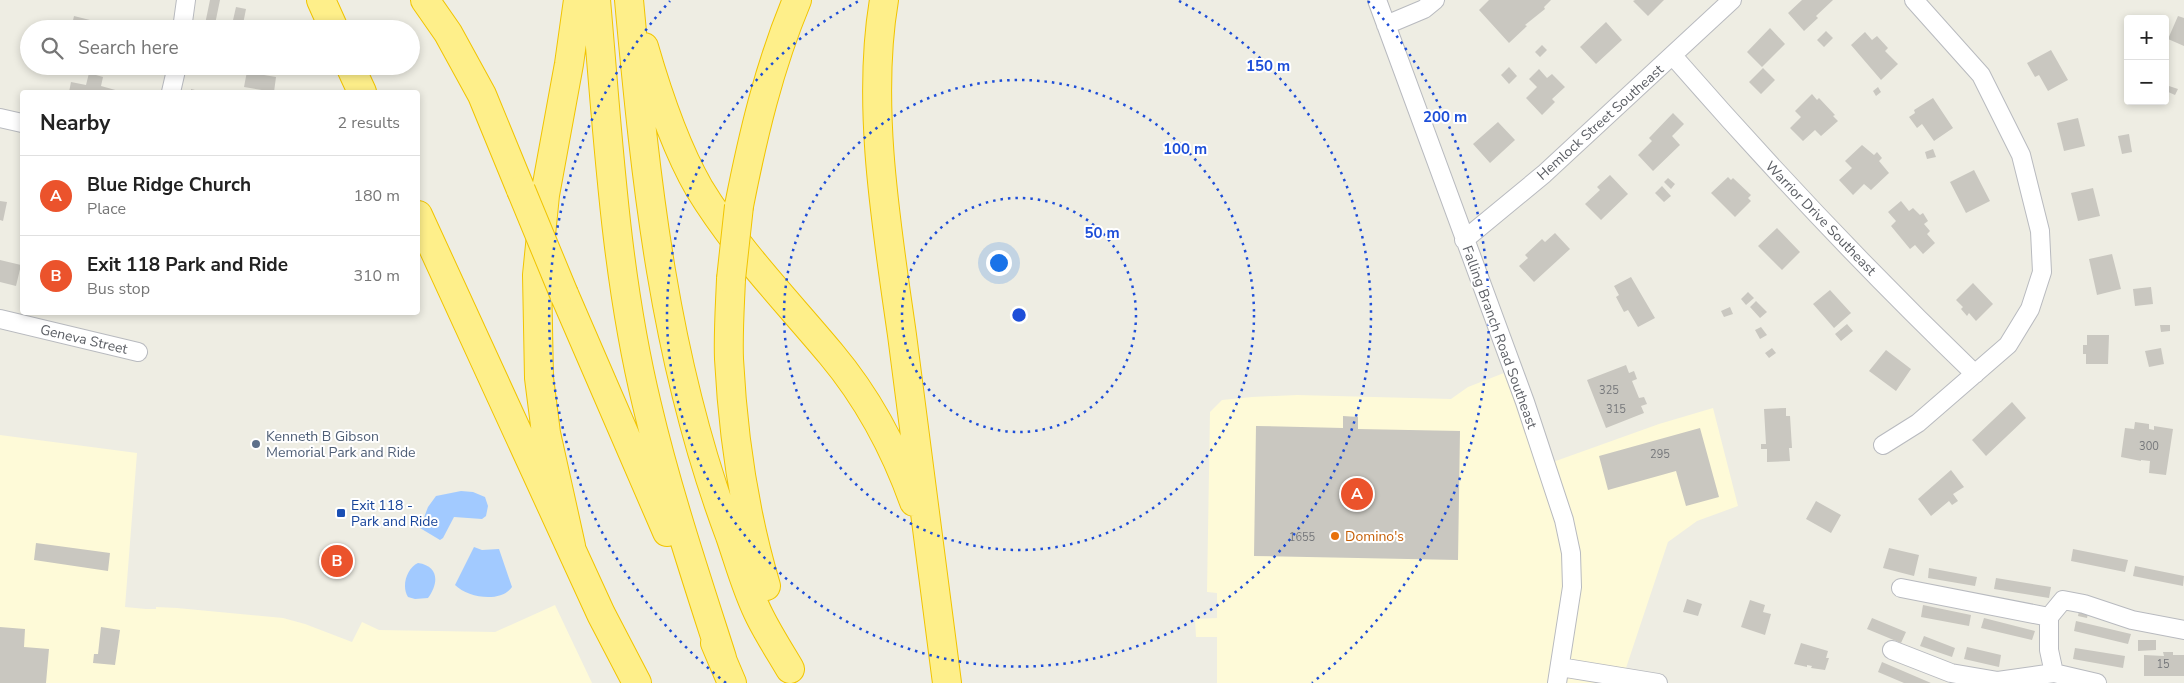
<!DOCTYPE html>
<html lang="en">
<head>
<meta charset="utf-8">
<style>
	:root { --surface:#fff; --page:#f2f2f2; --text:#222; --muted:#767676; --line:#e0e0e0; --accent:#eb532c }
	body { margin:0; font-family:"Nunito Sans",sans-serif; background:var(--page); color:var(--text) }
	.controls { position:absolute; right:15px; top:15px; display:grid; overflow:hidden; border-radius:5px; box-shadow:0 2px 8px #0003 }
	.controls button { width:45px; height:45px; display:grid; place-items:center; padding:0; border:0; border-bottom:1px solid var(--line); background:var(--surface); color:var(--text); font:25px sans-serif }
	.you { position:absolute; left:998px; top:262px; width:18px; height:18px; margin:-12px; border:4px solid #fff; border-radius:50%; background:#1a73e8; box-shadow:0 0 0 8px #1a73e833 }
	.badge { display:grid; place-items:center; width:32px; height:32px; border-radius:50%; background:var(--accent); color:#fff; font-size:16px; font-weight:700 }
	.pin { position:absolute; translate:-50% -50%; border:2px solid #fff; box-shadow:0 1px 5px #0006 }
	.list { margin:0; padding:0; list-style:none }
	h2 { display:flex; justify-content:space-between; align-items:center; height:65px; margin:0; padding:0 20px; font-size:21px }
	h2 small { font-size:16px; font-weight:400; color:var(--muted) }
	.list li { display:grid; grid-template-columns:32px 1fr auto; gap:15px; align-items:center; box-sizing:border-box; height:80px; padding:0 20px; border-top:1px solid var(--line) }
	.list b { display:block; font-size:19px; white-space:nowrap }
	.list p { margin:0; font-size:16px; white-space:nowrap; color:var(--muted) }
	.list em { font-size:16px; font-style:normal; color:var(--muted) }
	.icon { flex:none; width:28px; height:28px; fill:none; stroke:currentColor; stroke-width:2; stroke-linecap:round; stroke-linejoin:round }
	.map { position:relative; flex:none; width:2184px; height:683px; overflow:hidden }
	.search { position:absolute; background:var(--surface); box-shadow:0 2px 8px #0003; left:20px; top:20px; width:400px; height:55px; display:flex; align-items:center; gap:12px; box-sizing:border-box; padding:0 18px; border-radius:28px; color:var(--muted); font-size:19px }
	.panel { position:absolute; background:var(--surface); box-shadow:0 2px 8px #0003; left:20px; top:90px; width:400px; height:225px; border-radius:5px }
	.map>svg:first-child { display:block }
	.commercial { fill:#fefad8 }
	.water { fill:#a2caff }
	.building { fill:#c9c7c0 }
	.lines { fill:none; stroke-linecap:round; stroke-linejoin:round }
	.street-casing { stroke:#b8babf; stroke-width:20 }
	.highway-casing { stroke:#f1c400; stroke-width:30 }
	.street { stroke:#fff; stroke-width:18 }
	.highway { stroke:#feef8a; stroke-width:28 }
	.highway-bridge-casing { stroke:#f1c400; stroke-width:30; stroke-linecap:butt }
	.highway-bridge { stroke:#feef8a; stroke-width:28 }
	.ring { fill:none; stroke:#1d4ed8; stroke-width:2.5; stroke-dasharray:2.5 5 }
	.service-dot { fill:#5c6f8a; stroke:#fff; stroke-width:2 }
	.transit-dot { fill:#1a4fb4; stroke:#fff; stroke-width:2 }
	.food-dot { fill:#e8710a; stroke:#fff; stroke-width:2 }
	.labels { text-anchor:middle; stroke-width:4; stroke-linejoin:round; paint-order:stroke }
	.number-label { font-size:11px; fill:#76787b }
	.street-label { font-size:14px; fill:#5b5e64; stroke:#fff }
	.service-label { font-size:14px; fill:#4e5e75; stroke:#fff; text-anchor:start }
	.transit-label { font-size:14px; fill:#164399; stroke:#fff; text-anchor:start }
	.food-label { font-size:14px; fill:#c56008; stroke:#fff; text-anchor:start }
	.centre { fill:#1d4ed8; stroke:#fff; stroke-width:2.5 }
	.ring-label { font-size:15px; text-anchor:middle; font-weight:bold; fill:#1d4ed8; stroke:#fff; stroke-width:4; stroke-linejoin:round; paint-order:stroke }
</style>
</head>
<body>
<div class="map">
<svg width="2184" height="683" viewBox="0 0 2184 683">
	<rect width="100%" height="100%" fill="#eeede3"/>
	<path class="commercial" d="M1505 370 1539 467 1659 424 1713 408 1738 506 1697 521 1668 542 1621 683H1217V637H1196L1195 619 1217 618V593L1207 592 1210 412 1222 400 1252 397 1297 395 1451 399 1468 387 1504 373Z
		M0 435 137 453 125 607 146 609H156V607L177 608 283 618 305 624 352 642 362 622 379 630 495 632 555 605 592 683H0Z"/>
	<path class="water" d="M461 491 473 492 485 497 488 506 486 516 482 519 454 517 443 538 440 540 420 528 428 507 436 496Z
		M474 547 482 550 499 549 512 587C501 603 468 598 455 585Z
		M418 563C439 566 439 583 428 598L415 599 408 597C401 586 407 568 418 563Z"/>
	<path class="building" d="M210 0H220L214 29H204Z
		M1489 0H1551L1544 7 1545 9 1525 25 1527 26 1509 43 1479 10Z
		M1635 0H1664L1648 16 1633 1Z
		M1802 0H1833L1816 16 1818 18 1804 31 1788 13Z
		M236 7 246 9 242 29H231Z
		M74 16 98 22 96 29H71Z
		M2178 16 2184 18V46L2168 39Z
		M1606 22 1622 40 1596 64 1580 47Z
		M1770 28 1785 44 1762 67 1747 52Z
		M1826 31 1833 38 1824 47 1817 40Z
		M1865 32 1872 40 1877 36 1888 48 1885 51 1898 64 1881 80 1851 45Z
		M1542 45 1547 50 1540 57 1535 52Z
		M2051 50 2068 80 2048 91 2039 75 2035 77 2027 63Z
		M248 66H264V75L276 77 274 92 244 87Z
		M1509 67 1517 76 1509 84 1501 75Z
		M1763 68 1775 80 1761 94 1749 82Z
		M1539 69 1547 78 1552 74 1565 87 1552 99 1555 102 1542 115 1526 98 1537 87 1529 79Z
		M89 73 103 77 101 86 119 91V92H69L71 82 86 85Z
		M2169 86 2178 89 2175 95 2166 91Z
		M1878 87 1881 92 1876 96 1873 91Z
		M191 89 203 92H191Z
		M1812 94 1817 100 1819 98 1835 115 1833 116 1838 121 1821 136 1815 130 1803 141 1790 128 1801 117 1795 111Z
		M1933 98 1953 128 1934 141 1922 124 1917 128 1909 117 1915 113 1914 110Z
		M1673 113 1684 124 1672 136 1680 145 1653 171 1638 155 1652 141 1649 138Z
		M2078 118 2085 146 2064 151 2057 123Z
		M1498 122 1515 140 1490 163 1473 144Z
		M2129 134 2132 152 2122 154 2118 136Z
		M1862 145 1874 155 1877 152 1882 158 1879 161 1889 173 1871 190 1864 184 1853 195 1839 180 1852 168 1845 161Z
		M1933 149 1936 157 1927 159 1925 152Z
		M1974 170 1990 201 1966 213 1950 182Z
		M1610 175 1628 194 1601 220 1585 204 1600 190 1597 187Z
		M1728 177 1731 180 1733 178 1751 195 1748 198 1751 201 1735 217 1711 193Z
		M1668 178 1675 184 1671 189 1664 182Z
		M1662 186 1671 196 1664 202 1655 193Z
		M2093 188 2100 216 2078 221 2071 193Z
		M0 201 7 202 3 221 0 220Z
		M1901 201 1909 211 1913 208 1920 215 1923 213 1928 221 1924 224 1930 231 1927 234 1935 243 1923 254 1915 245 1910 249 1891 226 1896 221 1888 212Z
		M1777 228 1800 252 1782 270 1758 246Z
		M1555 233 1570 249 1534 282 1519 266 1528 258 1525 255 1542 239 1545 242Z
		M2112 254 2121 289 2097 295 2089 259Z
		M0 260 21 265 16 286 0 282Z
		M1631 277 1655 318 1638 327 1628 310 1624 312 1616 297 1619 295 1614 286Z
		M1973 283 1993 304 1976 321 1969 313 1967 316 1961 309 1963 307 1956 300Z
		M2151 287 2153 304 2135 306 2133 289Z
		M1830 290 1851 313 1834 328 1813 304Z
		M1748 292 1754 298 1746 305 1741 299Z
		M1756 301 1767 312 1760 318 1750 307Z
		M1730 307 1733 314 1724 317 1721 311Z
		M1847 324 1853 331 1841 341 1835 334Z
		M2160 325H2170V331L2161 332Z
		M1761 327 1767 335 1760 339 1755 330Z
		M2087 335H2109L2108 364H2086V354H2083V345H2087Z
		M1772 348 1776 353 1769 358 1765 353Z
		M2161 348 2164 364 2149 367 2145 351Z
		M1886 350 1911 369 1896 391 1869 371Z
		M1626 365 1629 373 1634 371 1637 379 1632 381 1639 398 1644 397 1647 404 1641 406 1644 413 1606 428 1587 380Z
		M2012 402 2026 418 1986 456 1972 440Z
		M1786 408V416H1790L1792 448H1789L1790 461 1767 462V449H1761V444H1766L1764 409Z
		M1343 416 1358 417V429L1460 431 1458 560 1254 556 1256 426 1343 428Z
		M2135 422 2149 424V429L2154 430V426L2173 429 2166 475 2149 473 2150 461 2141 460V461L2121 457 2125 428 2134 429Z
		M1700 428 1719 497 1686 506 1676 471 1608 490 1599 456Z
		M1951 470 1964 487 1953 494 1958 501 1952 505 1949 501 1931 516 1918 499Z
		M1816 501 1841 515 1831 533 1806 519Z
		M36 543 110 553 108 571 34 560Z
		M1889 548 1919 555 1914 576 1883 568Z
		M2073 549 2128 560 2125 572 2071 561Z
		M2135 566 2184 576 2183 586 2133 576Z
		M1929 568 1977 577 1975 586 1928 578Z
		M1996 578 2051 587 2049 598 1994 589Z
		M1687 599 1702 604 1698 616 1683 612Z
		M1750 600 1765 605 1763 612 1771 614 1765 635 1741 627Z
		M1923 605 1971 615 1969 626 1921 617Z
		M2079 611 2088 613 2087 618 2078 616Z
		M1872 618 1906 632 1901 643 1867 629Z
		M1984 618 2035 631 2032 640 1981 628Z
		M2076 621 2131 634 2128 644 2074 631Z
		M0 627 25 629 24 647 49 649 46 683H0Z
		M101 627 120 630 115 665 93 663 94 654H98Z
		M1924 636 1955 648 1952 657 1920 646Z
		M2138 640H2156V650L2138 651Z
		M1801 643 1828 651 1826 658H1829L1825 670 1811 668 1812 666 1807 665V667L1794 664Z
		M1967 647 2001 655 1999 667 1964 659Z
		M2075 648 2125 656 2123 668 2073 659Z
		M2163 652H2173V655H2184V676H2144V655L2164 656Z
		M1882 662 1931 683H1904L1878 672Z"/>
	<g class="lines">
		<g class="street-casing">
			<path id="street" d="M1377 0 1525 402 1564 520 1571 553 1572 587 1557 683
				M1386 25 1424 9 1435 0
				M182 29 186 0
				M1673 56C1769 166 1870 273 1975 374
				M171 92 177 66
				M0 118 22 123
				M1464 240 1544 174 1732 0
				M0 319 138 352
				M1883 445 1918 423 2008 345 2030 309 2042 272 2040 231 2021 155 1981 75 1914 0
				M1901 588 2049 617 2063 600 2084 604 2132 620 2184 630
				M2049 617V650L2054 673
				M1892 650 1951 673 1998 681 2054 673 2097 683
				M1560 667 1658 683"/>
		</g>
		<g class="highway-casing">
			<path id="highway" d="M321 0 334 29
				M425 0 448 33 482 95 521 190
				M596 0C608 135 615 273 647 405 667 490 695 574 722 658
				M629 0C646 185 664 360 730 536 739 562 747 592 760 617 769 635 780 652 790 669
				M884 0C866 106 887 229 902 335 918 451 933 567 947 683
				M644 47C657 92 676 148 699 188 736 249 786 300 831 354 867 397 895 449 914 502
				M350 66 362 92
				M739 206C753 135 769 67 797 0
				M418 215 601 614 637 683
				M731 279C730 305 728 333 729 359 733 436 744 512 766 586
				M564 294 667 532
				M571 546 546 433 539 378 537 275 545 195 569 64 578 0
				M715 643 732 683"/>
		</g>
		<use href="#street" class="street"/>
		<use href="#highway" class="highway"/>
		<g class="highway-bridge-casing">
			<path id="highway-bridge" d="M521 190 564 294
				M731 279 739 206"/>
		</g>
		<use href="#highway-bridge" class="highway-bridge"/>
	</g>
	<g class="ring">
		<circle cx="1019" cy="315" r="117"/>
		<circle cx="1019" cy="315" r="235"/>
		<path d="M1179 1A352 352 0 1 1 859 1"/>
		<path d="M726 683A470 470 0 0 1 670 1M1368 1A470 470 0 0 1 1312 683"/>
	</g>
	<circle class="service-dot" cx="256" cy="444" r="5"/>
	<rect class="transit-dot" x="336" y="508" width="10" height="10" rx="2.5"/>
	<circle class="food-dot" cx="1335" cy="536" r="5"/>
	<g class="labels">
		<g class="number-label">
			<text x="1609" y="394">325</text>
			<text x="1616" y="413">315</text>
			<text x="2149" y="450">300</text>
			<text x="1660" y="458">295</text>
			<text x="1302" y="541">1655</text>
			<text x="2163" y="668">15</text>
		</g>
		<g class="street-label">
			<text transform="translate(1600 122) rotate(-42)" y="5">Hemlock Street Southeast</text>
			<text transform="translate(1821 218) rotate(46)" y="5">Warrior Drive Southeast</text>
			<text transform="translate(1500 337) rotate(70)" y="5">Falling Branch Road Southeast</text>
			<text transform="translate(84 339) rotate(13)" y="5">Geneva Street</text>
		</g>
		<g class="service-label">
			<text x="266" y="441">Kenneth B Gibson<tspan x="266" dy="16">Memorial Park and Ride</tspan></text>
		</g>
		<g class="transit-label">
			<text x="351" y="510">Exit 118 -<tspan x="351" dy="16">Park and Ride</tspan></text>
		</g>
		<g class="food-label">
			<text x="1345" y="541">Domino's</text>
		</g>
	</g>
	<circle cx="1019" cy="315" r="8" class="centre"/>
	<g class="ring-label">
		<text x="1268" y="71">150 m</text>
		<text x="1445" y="122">200 m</text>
		<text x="1185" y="154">100 m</text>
		<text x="1102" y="238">50 m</text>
	</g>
</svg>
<div class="controls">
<button>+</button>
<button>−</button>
</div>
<div class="you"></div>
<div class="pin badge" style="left:1357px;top:494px">A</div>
<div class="pin badge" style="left:337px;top:561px">B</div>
<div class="search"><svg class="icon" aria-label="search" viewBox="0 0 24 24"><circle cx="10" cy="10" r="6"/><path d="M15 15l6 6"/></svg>Search here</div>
<section class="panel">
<h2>Nearby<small>2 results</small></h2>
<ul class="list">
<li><span class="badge">A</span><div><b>Blue Ridge Church</b><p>Place</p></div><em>180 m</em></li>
<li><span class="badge">B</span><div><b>Exit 118 Park and Ride</b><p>Bus stop</p></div><em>310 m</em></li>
</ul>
</section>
</div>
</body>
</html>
